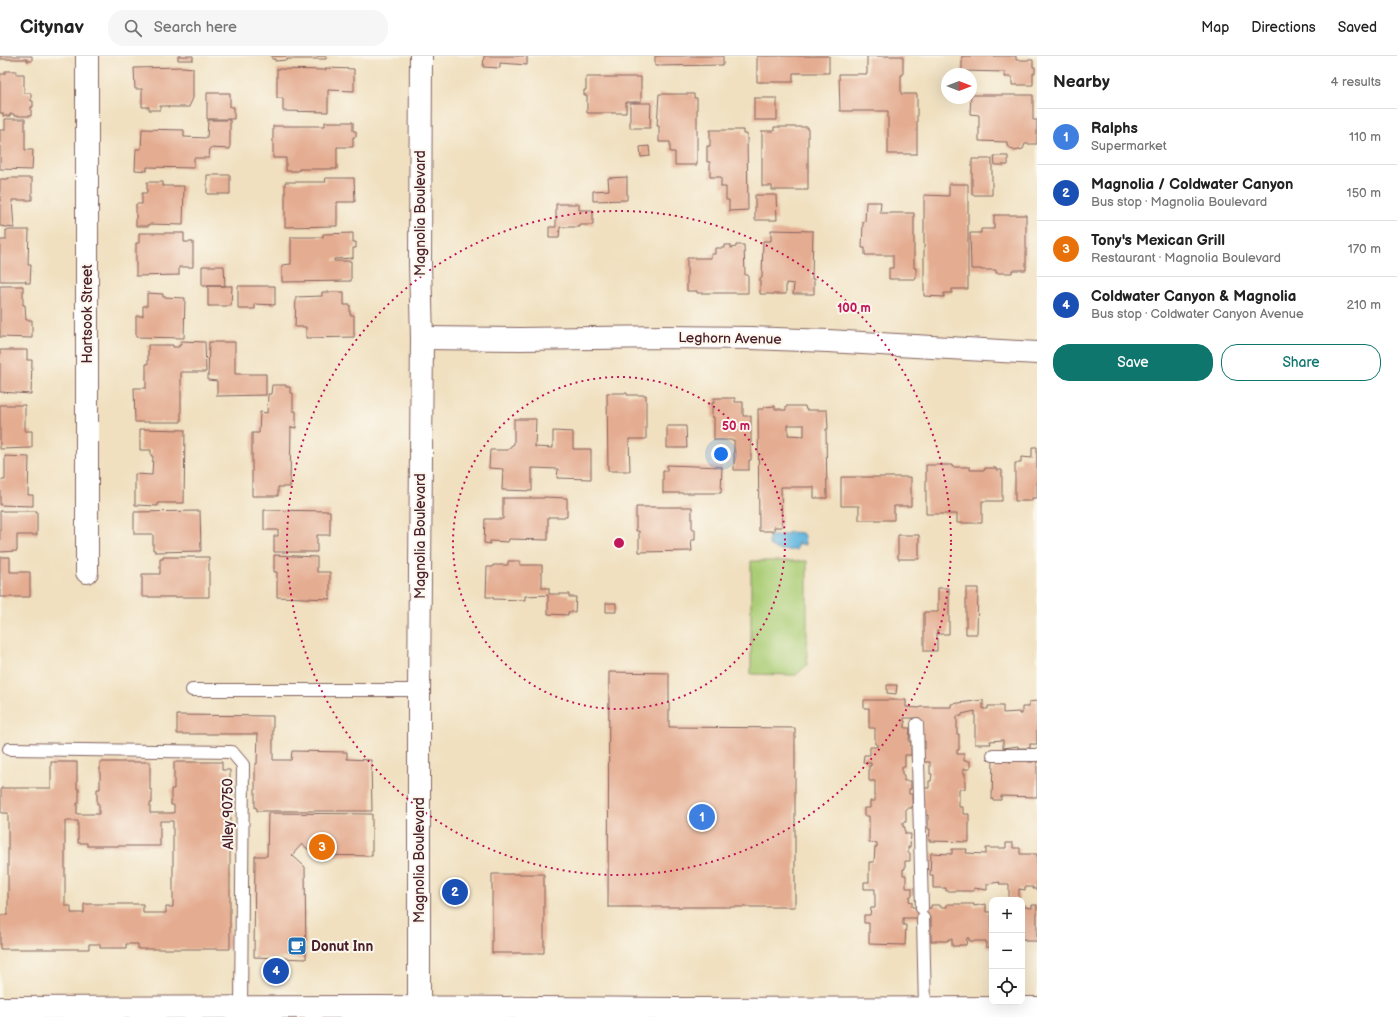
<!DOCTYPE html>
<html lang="en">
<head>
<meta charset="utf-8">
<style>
	:root { --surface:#fff; --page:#f6f6f6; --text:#222; --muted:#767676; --line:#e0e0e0; --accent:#0f766e }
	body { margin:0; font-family:"Balsamiq Sans",sans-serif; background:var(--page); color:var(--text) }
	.controls { position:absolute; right:12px; bottom:12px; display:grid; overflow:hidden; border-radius:8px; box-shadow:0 4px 16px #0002 }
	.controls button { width:36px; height:36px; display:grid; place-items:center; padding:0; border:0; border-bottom:1px solid var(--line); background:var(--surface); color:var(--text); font:20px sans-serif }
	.compass { position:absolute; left:941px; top:12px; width:36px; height:36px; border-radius:50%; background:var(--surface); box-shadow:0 4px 16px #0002; rotate:90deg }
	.you { position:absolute; left:721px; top:398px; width:14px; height:14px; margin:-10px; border:3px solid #fff; border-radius:50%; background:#1a73e8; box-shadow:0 0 0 6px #1a73e833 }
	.badge { display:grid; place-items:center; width:26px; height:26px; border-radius:50%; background:var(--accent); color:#fff; font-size:13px; font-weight:700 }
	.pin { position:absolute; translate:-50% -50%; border:2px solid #fff; box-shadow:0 1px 4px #0006 }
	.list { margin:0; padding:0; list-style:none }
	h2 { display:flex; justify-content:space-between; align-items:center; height:52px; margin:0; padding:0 16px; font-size:17px }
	h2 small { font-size:13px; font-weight:400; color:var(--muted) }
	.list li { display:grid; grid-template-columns:26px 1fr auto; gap:12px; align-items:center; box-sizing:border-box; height:56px; padding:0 16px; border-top:1px solid var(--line) }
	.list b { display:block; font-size:15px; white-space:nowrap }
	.list p { margin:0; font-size:13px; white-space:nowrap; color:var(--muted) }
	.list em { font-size:13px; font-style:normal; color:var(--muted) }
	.actions { display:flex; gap:8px; padding:12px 16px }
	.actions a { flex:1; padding:9px 0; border:1px solid var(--accent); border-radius:16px; text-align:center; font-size:14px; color:var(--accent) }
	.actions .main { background:var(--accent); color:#fff }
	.icon { flex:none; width:22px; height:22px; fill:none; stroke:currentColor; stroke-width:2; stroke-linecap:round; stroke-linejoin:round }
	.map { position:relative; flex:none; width:1037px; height:961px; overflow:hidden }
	header { display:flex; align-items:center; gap:24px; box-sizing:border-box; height:56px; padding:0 20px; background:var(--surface); border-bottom:1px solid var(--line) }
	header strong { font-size:19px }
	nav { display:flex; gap:22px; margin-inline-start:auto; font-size:14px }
	.search { width:280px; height:36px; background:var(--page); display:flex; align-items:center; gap:10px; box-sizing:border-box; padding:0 14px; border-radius:16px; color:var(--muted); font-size:15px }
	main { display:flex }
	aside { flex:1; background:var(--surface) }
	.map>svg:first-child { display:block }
	.green { fill:#abcd76; stroke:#7a7650 }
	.water { fill:#62b6de; stroke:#566a84 }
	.building { fill:#e4ac90; fill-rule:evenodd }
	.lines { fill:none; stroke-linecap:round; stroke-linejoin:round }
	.lane-casing { stroke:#84635f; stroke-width:14 }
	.street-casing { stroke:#84635f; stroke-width:24 }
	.secondary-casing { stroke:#84635f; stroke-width:24 }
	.lane { stroke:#fff; stroke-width:12 }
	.street { stroke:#fff; stroke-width:22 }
	.secondary { stroke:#fff; stroke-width:22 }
	.ring { fill:none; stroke:#c2185b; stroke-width:2; stroke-dasharray:2 4 }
	.labels { text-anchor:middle; stroke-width:4; stroke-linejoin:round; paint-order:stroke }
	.street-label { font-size:14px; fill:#4a1f2b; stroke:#fbf7ec }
	.poi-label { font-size:14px; font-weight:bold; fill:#4a1f2b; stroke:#fbf7ec; text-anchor:start }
	.centre { fill:#c2185b; stroke:#fbf7ec; stroke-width:2 }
	.ring-label { font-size:12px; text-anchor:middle; font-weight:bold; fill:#c2185b; stroke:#fbf7ec; stroke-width:4; stroke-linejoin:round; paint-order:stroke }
</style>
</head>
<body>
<header>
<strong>Citynav</strong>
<div class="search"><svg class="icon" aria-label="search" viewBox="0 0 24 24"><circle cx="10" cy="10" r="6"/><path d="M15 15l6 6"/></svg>Search here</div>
<nav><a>Map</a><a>Directions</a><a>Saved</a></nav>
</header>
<main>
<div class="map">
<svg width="1037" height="961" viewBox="0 0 1037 961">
	<rect width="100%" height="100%" fill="#fbf7ec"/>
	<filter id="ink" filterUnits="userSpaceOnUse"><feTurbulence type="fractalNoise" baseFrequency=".025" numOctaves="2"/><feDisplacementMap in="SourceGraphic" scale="8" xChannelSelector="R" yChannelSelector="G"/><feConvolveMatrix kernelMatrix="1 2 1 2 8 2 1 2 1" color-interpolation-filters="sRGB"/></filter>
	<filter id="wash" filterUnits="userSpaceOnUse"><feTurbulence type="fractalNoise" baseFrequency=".012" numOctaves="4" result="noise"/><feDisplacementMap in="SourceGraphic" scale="16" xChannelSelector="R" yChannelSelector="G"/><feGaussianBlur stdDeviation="0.9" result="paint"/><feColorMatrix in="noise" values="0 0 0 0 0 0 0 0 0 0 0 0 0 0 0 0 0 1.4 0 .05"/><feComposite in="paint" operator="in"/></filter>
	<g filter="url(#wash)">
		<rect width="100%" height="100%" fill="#f0e0c0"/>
		<path class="green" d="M751 505H807V609L796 619 751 618Z"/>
		<path class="water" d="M790 476 802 477 804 480 805 489 798 487 796 494C782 494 780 496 769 489V480H778L779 479 786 478Z"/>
		<g id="blocks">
			<path class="building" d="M0 0H32V5H27V3H0Z
				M178 0H193V4H178Z
				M272 0H326V3H287V4L275 5V3H272Z
				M484 0H527V9L500 7V12L483 11Z
				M655 0H723V9L655 10Z
				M757 0H829V17H793V26H757Z
				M867 0H903V19H901V38H917V98H888V55H840L839 18H867Z
				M962 0H1016V4H1033V11H1035V17H1033V29H1012V21H1005V16L962 15Z
				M183 11 193 12V42L189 51H168V50H160V54H149V51H142V33H135L134 12Z
				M326 12 354 13V35L328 34V56L283 55V42H277V13L326 14Z
				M5 15H16V18H24V37H31V45H33V51H31V60H14V58H10V60H3V57H0V18H5Z
				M586 21H641V46H626V57H587V39H584V34H586Z
				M207 37H230V51H234V63H207Z
				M659 38H694V42H697V109H675V96H670V86H659V70H657Z
				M971 39H1033V64H1037V88H1025L1023 93 1015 95 1007 90V86L979 85V59L970 58Z
				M754 42H777V64H754Z
				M630 47H651L650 72H630Z
				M5 63H25V94H33L32 114 0 113V74H5Z
				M208 64H230V93L210 92 209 102H194V112L147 111V115L135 114 136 93H141L142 73 184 74V81L207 82Z
				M325 66H353V75H356V81H353V91H337V113H299V115H286V102H273V70H325Z
				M774 71H808V134H772V130H762V75H774Z
				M710 74H743V78H747L748 154 729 155V144H726V131H721V121H710V106H707V90H710Z
				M649 90 650 100 641 101 640 91Z
				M994 100H1008V109H995Z
				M972 103H992V139H972Z
				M207 119H230V138H207Z
				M627 121V144L593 145V135L609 134 608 122Z
				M8 122H32V144H12L14 172 0 170V123H8Z
				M325 122H354L355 146H337V170L285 171V126H326Z
				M147 126H163V130H184L183 169 149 168V170H136V148H142V137H147Z
				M949 128H968V233H952V237H944V241L924 240V139L949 140Z
				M755 139H776L777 164H755Z
				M866 146H881L880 157H914V212H916V223H889V212H893V199H865V192H862L863 166H865Z
				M556 148H579V154H593V169H580V171H560L559 182H549V171H556Z
				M994 159H1026V214H1012V217H996V214H981V213H971L970 177H981V173H994Z
				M6 174H29L28 209H31L30 227H26V225H0V184H6Z
				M771 174 813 175 812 223H814V238H793L794 228 786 227V238H760V222H762L763 185H771Z
				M139 177H184V186H193V211H179V219L136 220V187H139Z
				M353 177V186H356V192H353V202L334 203V205H351V225L282 226V209L291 208V181H323V178Z
				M724 189H731V192L736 191V189H744L745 219H748V237H697V235H687V202H711V198H715V192H724Z
				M202 210H224L225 230H202Z
				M0 230H23V249H25L26 264H32V282L0 281Z
				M208 230H232L231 250H208Z
				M238 230H275V249L255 248V253H238Z
				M322 236H344V249H350V259H354V281L306 282V271H295L296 241 322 240Z
				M147 237 163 238V241L185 242 184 282 136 281V260H143V250H147Z
				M181 285 205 286 206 316H181V366H135L134 332H146V308H148V289H173V291H179V289H181Z
				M209 286H235V318H266V339L217 340V325L208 324Z
				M0 294H27V304H32L31 338 0 336Z
				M272 329H286V331H290V337H293V355H296V372L291 371 290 431H278V440H252V377H259L260 356 267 357 268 338H271Z
				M607 337H627V339H646V383H629L630 415H608Z
				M714 342H735V346H743V360H751V404H749V414H734V384H714V361H712V347H714Z
				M0 349H25V375H32V392L0 393Z
				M775 350V353H781V354H786V350H805L806 354H827L828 373H826L827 442H814V431H781L782 471H774V475H759L758 353H764V351ZM788 369H804V380L788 379Z
				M514 363H536L535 391 553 392V375L573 376V393H591V423L557 422 558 413 532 412V435L502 434 503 413 489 412 490 394H508L511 390 514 388Z
				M667 370H686L687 392H667Z
				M140 373 185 374 184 447H158V450L135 449V418L152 419 153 400H151V394H140Z
				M1032 391H1037V442H1032V445H1015V407H1021V401L1032 402Z
				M5 400 29 401 28 439H33V450L0 449V424H5Z
				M667 409 722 411 721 437H663V415H667Z
				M926 409H952V411H970V414H985V412H996V414H1002V445H982V467H957V458H926Z
				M841 421H911V450H894V464H859V450H841Z
				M544 441 567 442V461H548V484L509 483 508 486 490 485V488L484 487 485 463H503V442H544Z
				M636 451H692V473H695V484H691L692 495 639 496V475H636Z
				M264 454 330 455V479H317V496H274V480H278V474H264Z
				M0 455H37V479H17V495L0 496Z
				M200 455 201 495 155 496V494H153V478H134V456Z
				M898 479H919V503H898Z
				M274 499 317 501V516H330V543L277 541V516H274Z
				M0 501H10V516H30V541H0Z
				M163 501H209V541H142V518H160V503H163Z
				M508 505H520V509H542V532H549V538H569V541H576L575 556H568V559L548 558V539L525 540V544L493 543V541H486L487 511H493V509H508Z
				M938 532H949V578H938V574H937V595H924V556H938Z
				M966 532H978L977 578H966Z
				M606 547H616V556H606Z
				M609 616 669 617V671L795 672V851H608Z
				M887 629H897L896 638 887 637Z
				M864 644H906V651L920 652V651H951V648L983 644V653H988V650H1003V657L1019 656V658H1022V651H1029V646L1037 645V688H1030V692H1018V690L1003 692V684L990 685 991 688H975V655L962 658V660H957V678H959V694H957V698H964V705H970V713H963V717H965V733H959V751H963V758H969V786L929 785 930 773H928V759H922L923 732H929V725H931L932 718H930V706H923V693H925V685H923V679H920L923 666H920V662H904V665H905V672H910L909 686H911V699H905V711H902V719H904V725H911V733H909V738H912V752H906V766H903V771H905V778H911L910 791H908V797H910V805H905V813H903V819H906V832H912V840H910L909 845 912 846V851L931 852V849H940V851H947V848H974V850L986 848V856H992V891H986V885H969V882H967L966 889H959V890H952V883H948V885H931V862H903V869H906L905 889 869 888V867H864V859H870L871 852H875V833H864V826H869V806H874L875 791H877V787L869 786V760H864V752H870V745H875V725H869V710H871V707H863L864 699H870V691H877V688H875V672H869V652H864Z
				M177 659 273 660V704H291L292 695 347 696V703L371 704 372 755H257V752H255V708H257L258 678H177Z
				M993 703H1009V706H1013V703L1028 704V706H1033V703H1037V741L1001 740V744H992Z
				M51 706H77V733H79V747H77V758H99V748H97V733H100V706H150V734H152V747H150V757H174V749H171V733H174V706H222V714H230V893H138V888H126V892H100V888H89V893H0V859H8V757H1V732H51ZM65 765H78V787H87V790H160V765H173V851H166V857H143V848H84V857H71V850H65Z
				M268 757 372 758V800L315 799 302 788 292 799 305 811 306 903 254 901 255 800H267Z
				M1006 787H1013V792H1020V798H1037V833H1033V831H1025V834L1019 833V844H1009V828H999L1000 826 987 828V834L974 832V835H946V832H933V819H930L931 797 952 798V793H967L966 797 986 798V792H1006Z
				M492 818H544V897H492Z
				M1022 849H1025V851L1032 852V849H1037V885H1025V883H1022Z"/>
		</g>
	</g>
	<g filter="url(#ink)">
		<use href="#blocks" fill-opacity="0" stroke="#84635f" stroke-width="1"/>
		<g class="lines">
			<g class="lane-casing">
				<path id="lane" d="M192 634H419
					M917 668 922 852
					M9 693 232 696 243 709 241 952
					M993 699H1037
					M923 862 925 952"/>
			</g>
			<g class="street-casing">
				<path id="street" d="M87 0V516
					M422 282 520 283 666 281 752 282 828 285 1037 297"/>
			</g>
			<g class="secondary-casing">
				<path id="secondary" d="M0 952 379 951 674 953 1037 952
					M419 961V634L422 282 420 208 421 0"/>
			</g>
			<use href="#lane" class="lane"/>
			<use href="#street" class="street"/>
			<use href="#secondary" class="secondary"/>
		</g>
	</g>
	<g class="ring">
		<circle cx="619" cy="487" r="166"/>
		<circle cx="619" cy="487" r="332"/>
	</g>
	<defs>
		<g id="cafe-square" transform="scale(1)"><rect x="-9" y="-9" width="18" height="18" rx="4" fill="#1f6fb2" stroke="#fbf7ec"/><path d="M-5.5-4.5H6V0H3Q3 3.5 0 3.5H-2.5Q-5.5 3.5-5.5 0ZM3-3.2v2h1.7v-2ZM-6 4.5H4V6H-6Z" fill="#fff"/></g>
	</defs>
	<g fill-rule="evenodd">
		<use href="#cafe-square" x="297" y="890"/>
	</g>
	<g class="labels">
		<g class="street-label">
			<text transform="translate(420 157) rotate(-90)" y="5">Magnolia Boulevard</text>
			<text transform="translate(87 258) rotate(-90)" y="5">Hartsook Street</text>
			<text transform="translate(730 282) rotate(1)" y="5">Leghorn Avenue</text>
			<text transform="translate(420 480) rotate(-90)" y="5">Magnolia Boulevard</text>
			<text transform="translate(228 758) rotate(-90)" y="5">Alley 90750</text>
			<text transform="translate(419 804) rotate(-90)" y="5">Magnolia Boulevard</text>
		</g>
		<g class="poi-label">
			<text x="311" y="895">Donut Inn</text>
		</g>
	</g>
	<circle cx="619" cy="487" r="6" class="centre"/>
	<g class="ring-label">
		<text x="854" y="256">100 m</text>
		<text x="736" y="374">50 m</text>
	</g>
</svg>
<div class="controls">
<button>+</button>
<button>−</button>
<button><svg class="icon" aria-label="locate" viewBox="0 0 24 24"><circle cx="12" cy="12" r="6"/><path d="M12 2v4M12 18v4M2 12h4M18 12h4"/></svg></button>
</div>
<svg class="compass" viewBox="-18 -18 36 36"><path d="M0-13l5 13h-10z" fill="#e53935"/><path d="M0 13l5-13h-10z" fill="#767676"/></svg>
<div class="you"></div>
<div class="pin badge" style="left:702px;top:761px;background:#3f7fe0">1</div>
<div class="pin badge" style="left:455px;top:836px;background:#1a4fb4">2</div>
<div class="pin badge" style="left:322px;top:791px;background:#e8710a">3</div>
<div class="pin badge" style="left:276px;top:915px;background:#1a4fb4">4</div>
</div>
<aside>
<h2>Nearby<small>4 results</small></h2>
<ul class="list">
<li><span class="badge" style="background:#3f7fe0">1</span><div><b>Ralphs</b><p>Supermarket</p></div><em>110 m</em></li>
<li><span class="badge" style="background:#1a4fb4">2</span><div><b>Magnolia / Coldwater Canyon</b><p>Bus stop · Magnolia Boulevard</p></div><em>150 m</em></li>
<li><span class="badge" style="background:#e8710a">3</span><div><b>Tony's Mexican Grill</b><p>Restaurant · Magnolia Boulevard</p></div><em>170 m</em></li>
<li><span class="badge" style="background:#1a4fb4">4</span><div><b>Coldwater Canyon &amp; Magnolia</b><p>Bus stop · Coldwater Canyon Avenue</p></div><em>210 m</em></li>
</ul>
<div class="actions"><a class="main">Save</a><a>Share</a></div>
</aside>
</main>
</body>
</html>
